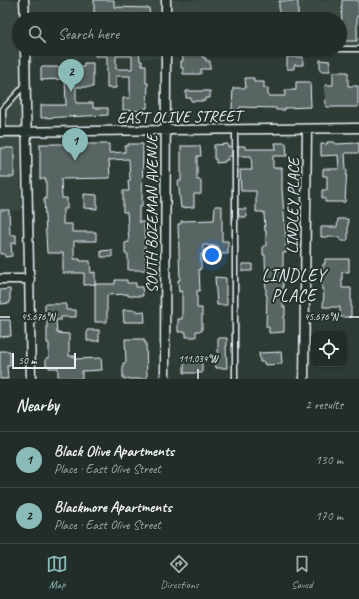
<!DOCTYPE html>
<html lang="en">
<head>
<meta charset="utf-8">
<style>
	:root { --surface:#222c28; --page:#2a3430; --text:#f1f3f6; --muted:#a2a7a8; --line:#3f4845; --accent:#8bbbb9 }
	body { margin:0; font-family:Caveat,sans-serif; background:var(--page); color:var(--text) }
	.controls { position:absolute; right:12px; bottom:12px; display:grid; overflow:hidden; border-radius:8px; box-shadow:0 1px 3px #0004 }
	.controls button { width:36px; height:36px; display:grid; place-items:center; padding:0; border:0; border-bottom:1px solid var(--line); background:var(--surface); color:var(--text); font:20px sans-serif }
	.scale { position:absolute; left:12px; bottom:10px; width:64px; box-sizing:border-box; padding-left:4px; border:2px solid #e8f1f8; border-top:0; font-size:11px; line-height:14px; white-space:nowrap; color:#e8f1f8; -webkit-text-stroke:3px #26332d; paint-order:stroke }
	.you { position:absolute; left:212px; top:255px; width:14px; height:14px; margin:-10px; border:3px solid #fff; border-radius:50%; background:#1a73e8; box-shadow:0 0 0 6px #1a73e833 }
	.badge { display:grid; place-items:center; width:26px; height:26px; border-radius:50%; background:var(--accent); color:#111; font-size:13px; font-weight:700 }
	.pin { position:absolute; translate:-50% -33px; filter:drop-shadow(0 1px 2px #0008) }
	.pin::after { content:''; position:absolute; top:21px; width:14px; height:12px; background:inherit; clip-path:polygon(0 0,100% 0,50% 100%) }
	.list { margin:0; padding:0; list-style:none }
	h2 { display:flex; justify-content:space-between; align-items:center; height:52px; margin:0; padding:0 16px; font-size:17px }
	h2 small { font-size:13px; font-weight:400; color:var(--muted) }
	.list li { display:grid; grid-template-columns:26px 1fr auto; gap:12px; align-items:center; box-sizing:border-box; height:56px; padding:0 16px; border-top:1px solid var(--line) }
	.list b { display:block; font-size:15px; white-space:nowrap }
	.list p { margin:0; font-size:13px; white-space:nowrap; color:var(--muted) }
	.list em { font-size:13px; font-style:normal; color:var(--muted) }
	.icon { flex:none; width:22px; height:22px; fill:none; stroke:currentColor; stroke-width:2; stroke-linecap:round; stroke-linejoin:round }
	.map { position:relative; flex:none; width:359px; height:379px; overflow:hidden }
	.search { position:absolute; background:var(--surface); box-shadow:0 1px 3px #0004; left:12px; right:12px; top:12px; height:44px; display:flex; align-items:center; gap:10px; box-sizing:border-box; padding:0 14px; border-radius:22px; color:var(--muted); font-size:15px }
	.sheet { height:164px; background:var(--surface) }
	nav { display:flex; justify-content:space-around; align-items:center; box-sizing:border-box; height:56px; border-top:1px solid var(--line); background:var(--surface); font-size:11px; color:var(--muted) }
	nav a { display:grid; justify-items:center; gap:2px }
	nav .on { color:var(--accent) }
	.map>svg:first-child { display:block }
	.built { fill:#3b4843 }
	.building { fill:#596563; stroke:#e8f1f8; fill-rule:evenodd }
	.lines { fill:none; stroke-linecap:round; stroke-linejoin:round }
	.lane-casing { stroke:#e8f1f8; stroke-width:7 }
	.street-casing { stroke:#e8f1f8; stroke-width:11 }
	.lane { stroke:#26332d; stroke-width:4 }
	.street { stroke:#26332d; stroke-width:8 }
	.ticks { fill:none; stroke:#e8f1f8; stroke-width:1.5 }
	.labels { text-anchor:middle; stroke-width:4; stroke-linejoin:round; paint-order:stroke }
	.street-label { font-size:16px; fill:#e8f1f8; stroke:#26332d }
	.neighbourhood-label { font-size:17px; letter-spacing:1px; fill:#e8f1f8; stroke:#26332d }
	.ticks-label { font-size:10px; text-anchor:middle; fill:#e8f1f8; stroke:#26332d; stroke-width:4; stroke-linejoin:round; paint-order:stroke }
</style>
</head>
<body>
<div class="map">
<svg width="359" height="379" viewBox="0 0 359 379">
	<rect width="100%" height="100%" fill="#2e3b35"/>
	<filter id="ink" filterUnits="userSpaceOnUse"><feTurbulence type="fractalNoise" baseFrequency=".025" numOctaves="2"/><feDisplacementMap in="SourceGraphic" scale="8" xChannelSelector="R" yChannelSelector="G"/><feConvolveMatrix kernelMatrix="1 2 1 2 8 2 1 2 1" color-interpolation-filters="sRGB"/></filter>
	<g filter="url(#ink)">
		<path class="built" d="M0 0H359V50H236V49H340V19H19V49H160V58L33 59 20 140 21 210 0 211Z"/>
		<path class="building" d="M94 0H114V7L149 8 150 19H94Z
			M342 0H358L359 16H357V41H341Z
			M279 1H298V19H279Z
			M95 49H139L140 61H142V65H146V83H148L147 108H145V111L123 110V98H130V76H116V88H107V56H95ZM116 56H132V69H116Z
			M182 49H202L203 58H206V61H210V69H201V74H183V68H181V61H183Z
			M287 57H303V65H294V69H287Z
			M320 60 330 61V71H320Z
			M84 63H93V87H76V103H93V108H108V115L41 118V105H66L65 79 41 80V67H84Z
			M333 72H348V86H358V107H326L325 85H333Z
			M245 78H254V82H264V88H268V96H285V90H296V82H310L311 107 285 108V110H276V108L240 107V110H232L233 88H246Z
			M186 91H210V98H205V101H191V98H186Z
			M327 142H335V144L359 143V153H345L346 169H347L345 202H325V198H322V190H327V176H323V169H339L338 155 321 156V144H327Z
			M275 143H286L287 156H273V168H282V190L286 238V253H283V307H285V316H284V332L269 333V327H266L267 295H266L265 255H263V246H266V231H265L264 212H256V191H241L240 170H252L251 156H238V146H245V149H276Z
			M40 144H109V153L125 152V146H128V144H143L142 207H139V222H144L146 270H128V254H125V243L129 242 127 212H123V191H129L128 181H130L129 159 109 160 110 178 61 179 62 198H67V209H63V224H72V232H96V241H74V259H80V261H90L91 273 95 272V284L84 285V273H63V253H47L44 199H46V179H40Z
			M228 144V147H232V156H228V160H225V162L216 163V159H214V145Z
			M181 146H200L201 156H197V180H201V194H194V207L181 208 178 181H181Z
			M0 148H14V177H0Z
			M84 194 97 195V209L84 208Z
			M215 206H222V241H228V254H218V246L203 245V254H201V269H199L200 291H197V308H202V331H196V337H186V332H178V319H182V291L179 292 178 280H180L178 224H181V221L214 220Z
			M238 209H246L247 217H239Z
			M0 210H9L10 235H16V243H11L12 256 5 257V254H0Z
			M338 219H348V239L346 241H341L338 237H321V227H337Z
			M112 250V257H101V251Z
			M325 259H349V272H342V288H351V317H340V307H323L324 290H322V279L323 264H325Z
			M242 264H252V271H242Z
			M215 277 226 278V298H227V305H217Z
			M115 280H127V283H136V287H142L143 296H128V294L107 295V322H95V284H115Z
			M10 289V303L1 304V300H0V290Z
			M45 304H66V310H76V317H61V320H56L57 333 69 334V356H75V359L101 358 102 370 82 371V379H58V368H49V366H46V358H49V343H47V313L45 312Z
			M123 310H137V312L144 311 145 322H124Z
			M0 320H10L11 336 0 337Z
			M87 330H99V341H87Z
			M218 338H227V346H226L227 368H216L215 358H218Z
			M125 339H144V342H146L147 378 144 379H123V363H126Z
			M0 351H10V366H7L8 379H0Z
			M281 352 282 364 265 365 264 362H260L259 353Z
			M184 359H202V373H184Z"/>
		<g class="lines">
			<g class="lane-casing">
				<path id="lane" d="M340 49H359
					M244 50 323 49
					M235 130V379
					M3 132V109L25 85"/>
			</g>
			<g class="street-casing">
				<path id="street" d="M24 0 25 19
					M166 19V0
					M25 49 31 379
					M0 132 359 128
					M0 279H30
					M165 379 166 49
					M304 379 307 129"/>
			</g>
			<use href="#lane" class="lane"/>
			<use href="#street" class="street"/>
		</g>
	</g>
	<path class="ticks" d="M0 317H10M349 317H359M198 369V379"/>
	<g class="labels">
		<g class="street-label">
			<text transform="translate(179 116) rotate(-1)" y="6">EAST OLIVE STREET</text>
			<text transform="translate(292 206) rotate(-89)" y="6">LINDLEY PLACE</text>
			<text transform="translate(151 214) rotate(-90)" y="6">SOUTH BOZEMAN AVENUE</text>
		</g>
		<g class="neighbourhood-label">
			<text x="294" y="281">LINDLEY<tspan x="294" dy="20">PLACE</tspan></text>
		</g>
	</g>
	<g class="ticks-label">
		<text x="38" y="320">45.676°N</text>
		<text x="321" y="320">45.676°N</text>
		<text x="198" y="362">111.034°W</text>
	</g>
</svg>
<div class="controls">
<button><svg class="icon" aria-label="locate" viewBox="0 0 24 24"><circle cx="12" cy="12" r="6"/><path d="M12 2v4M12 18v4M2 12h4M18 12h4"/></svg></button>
</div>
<div class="scale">50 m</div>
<div class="you"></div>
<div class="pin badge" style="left:75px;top:161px">1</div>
<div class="pin badge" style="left:71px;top:92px">2</div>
<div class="search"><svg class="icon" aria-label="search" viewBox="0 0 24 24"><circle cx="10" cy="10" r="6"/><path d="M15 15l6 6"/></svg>Search here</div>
</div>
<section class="sheet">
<h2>Nearby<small>2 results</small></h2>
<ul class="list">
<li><span class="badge">1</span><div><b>Black Olive Apartments</b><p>Place · East Olive Street</p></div><em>130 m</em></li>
<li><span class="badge">2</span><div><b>Blackmore Apartments</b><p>Place · East Olive Street</p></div><em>170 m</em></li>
</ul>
</section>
<nav>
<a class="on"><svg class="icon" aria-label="map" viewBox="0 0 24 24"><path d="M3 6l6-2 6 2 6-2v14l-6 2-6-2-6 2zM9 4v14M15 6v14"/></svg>Map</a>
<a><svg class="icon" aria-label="directions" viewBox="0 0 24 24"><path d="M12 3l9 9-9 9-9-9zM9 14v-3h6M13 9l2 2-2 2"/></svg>Directions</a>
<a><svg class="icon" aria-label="saved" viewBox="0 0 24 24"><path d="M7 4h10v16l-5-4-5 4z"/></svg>Saved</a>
</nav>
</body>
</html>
